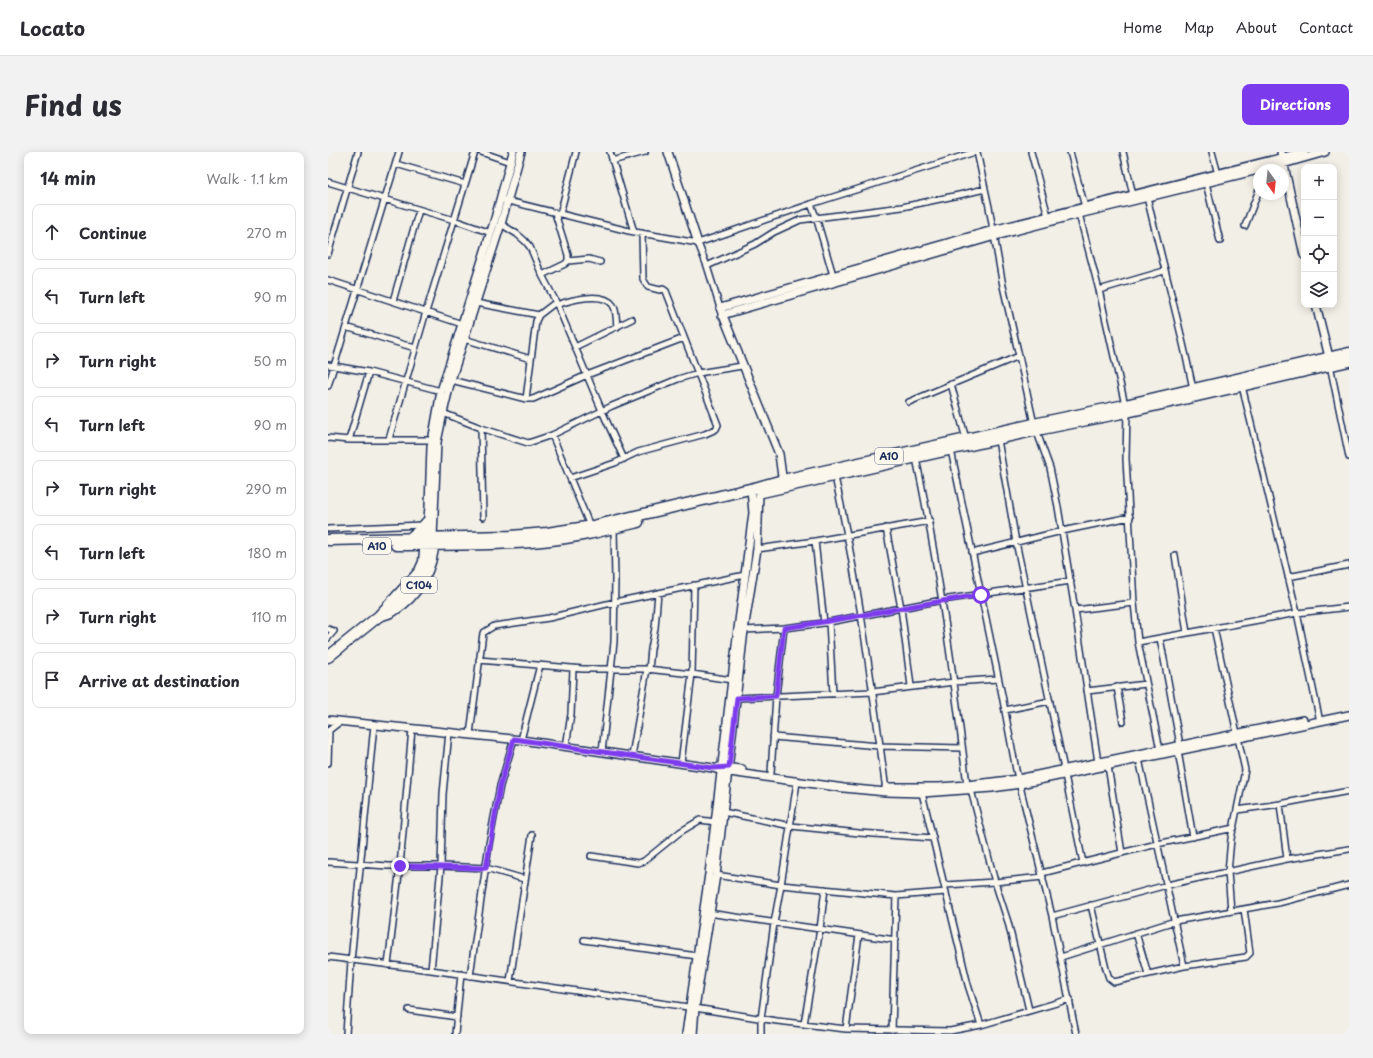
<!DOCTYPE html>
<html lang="en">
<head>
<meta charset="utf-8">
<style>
	:root { --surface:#fff; --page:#f2f2f3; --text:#2b2b33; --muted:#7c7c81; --line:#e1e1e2; --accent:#7c3aed }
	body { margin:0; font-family:"Playpen Sans",sans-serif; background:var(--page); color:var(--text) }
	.controls { position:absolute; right:12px; top:12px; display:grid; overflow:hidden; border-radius:8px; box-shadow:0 2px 10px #0003 }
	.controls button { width:36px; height:36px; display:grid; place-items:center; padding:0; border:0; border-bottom:1px solid var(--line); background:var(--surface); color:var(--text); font:20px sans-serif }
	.compass { position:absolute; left:925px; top:12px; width:36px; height:36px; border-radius:50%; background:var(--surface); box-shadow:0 2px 10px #0003; rotate:165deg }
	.stop { position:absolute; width:12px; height:12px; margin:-9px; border:3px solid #7c3aed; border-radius:50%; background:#fff }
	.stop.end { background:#7c3aed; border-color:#fff; box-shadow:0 1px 4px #0008 }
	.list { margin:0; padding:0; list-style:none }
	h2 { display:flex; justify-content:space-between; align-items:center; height:52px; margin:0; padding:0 16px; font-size:17px }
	h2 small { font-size:13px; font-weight:400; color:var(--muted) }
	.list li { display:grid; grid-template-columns:26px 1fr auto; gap:12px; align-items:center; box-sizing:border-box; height:56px; margin:0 8px 8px; padding:0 8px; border:1px solid var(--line); border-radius:8px }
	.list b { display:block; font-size:15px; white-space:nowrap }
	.list em { font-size:13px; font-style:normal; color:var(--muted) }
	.icon { flex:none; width:22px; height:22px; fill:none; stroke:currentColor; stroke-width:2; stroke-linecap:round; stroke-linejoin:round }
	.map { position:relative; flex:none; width:1021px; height:882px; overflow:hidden; border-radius:8px }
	header { display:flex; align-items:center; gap:24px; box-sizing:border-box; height:56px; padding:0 20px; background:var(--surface); border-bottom:1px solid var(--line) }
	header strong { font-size:19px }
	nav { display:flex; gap:22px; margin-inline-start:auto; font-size:14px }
	.intro { display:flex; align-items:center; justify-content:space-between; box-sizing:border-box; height:96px; padding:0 24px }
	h1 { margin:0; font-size:28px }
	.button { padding:10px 18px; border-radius:8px; background:var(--accent); color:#fff; font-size:14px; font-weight:700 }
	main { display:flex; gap:24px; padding:0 24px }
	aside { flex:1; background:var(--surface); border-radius:8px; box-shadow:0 2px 10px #0003 }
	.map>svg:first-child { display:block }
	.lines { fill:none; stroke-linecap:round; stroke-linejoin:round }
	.street-casing { stroke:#1b2f5e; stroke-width:8 }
	.secondary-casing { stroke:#1b2f5e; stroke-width:10 }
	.highway-casing { stroke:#1b2f5e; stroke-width:13 }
	.street { stroke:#fbf7ec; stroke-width:5 }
	.secondary { stroke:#fbf7ec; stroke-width:7 }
	.highway { stroke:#fbf7ec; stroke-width:10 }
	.route { stroke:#7c3aed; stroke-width:5 }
	.labels { text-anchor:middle; stroke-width:3; stroke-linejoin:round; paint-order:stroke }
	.shield { fill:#fbf7ec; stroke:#5e6b89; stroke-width:1 }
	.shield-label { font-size:10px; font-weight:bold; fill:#1b2f5e }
</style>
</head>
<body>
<header>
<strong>Locato</strong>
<nav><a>Home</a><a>Map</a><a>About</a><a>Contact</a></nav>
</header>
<div class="intro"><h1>Find us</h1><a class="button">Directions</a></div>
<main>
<aside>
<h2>14 min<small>Walk · 1.1 km</small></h2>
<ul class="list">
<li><svg class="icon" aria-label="ahead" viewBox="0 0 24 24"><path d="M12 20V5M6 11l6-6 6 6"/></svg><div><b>Continue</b></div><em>270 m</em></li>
<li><svg class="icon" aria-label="left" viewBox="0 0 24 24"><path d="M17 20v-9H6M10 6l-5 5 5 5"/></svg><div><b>Turn left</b></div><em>90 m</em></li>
<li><svg class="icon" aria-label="right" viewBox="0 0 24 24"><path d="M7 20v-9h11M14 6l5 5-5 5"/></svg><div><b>Turn right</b></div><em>50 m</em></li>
<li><svg class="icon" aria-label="left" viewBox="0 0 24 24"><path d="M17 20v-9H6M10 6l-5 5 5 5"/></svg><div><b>Turn left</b></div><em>90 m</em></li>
<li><svg class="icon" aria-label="right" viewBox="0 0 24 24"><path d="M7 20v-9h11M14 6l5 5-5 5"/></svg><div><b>Turn right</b></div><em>290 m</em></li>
<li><svg class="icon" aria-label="left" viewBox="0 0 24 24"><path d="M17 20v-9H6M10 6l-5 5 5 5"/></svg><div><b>Turn left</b></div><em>180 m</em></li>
<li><svg class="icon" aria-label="right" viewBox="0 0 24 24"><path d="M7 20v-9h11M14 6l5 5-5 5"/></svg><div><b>Turn right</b></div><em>110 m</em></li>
<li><svg class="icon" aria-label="arrive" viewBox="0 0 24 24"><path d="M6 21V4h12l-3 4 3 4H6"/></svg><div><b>Arrive at destination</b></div></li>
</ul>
</aside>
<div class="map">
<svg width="1021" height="882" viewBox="0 0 1021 882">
	<rect width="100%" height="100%" fill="#f2efe6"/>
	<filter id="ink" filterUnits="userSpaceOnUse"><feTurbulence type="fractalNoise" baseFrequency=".025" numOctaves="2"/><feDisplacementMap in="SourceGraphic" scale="8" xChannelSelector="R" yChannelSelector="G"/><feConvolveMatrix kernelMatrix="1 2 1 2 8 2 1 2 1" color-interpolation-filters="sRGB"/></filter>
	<g filter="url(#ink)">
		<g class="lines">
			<g class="street-casing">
				<path id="street" d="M153 0 182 10
					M282 0 306 80
					M649 0 661 55 675 134 691 204 706 272 722 316 730 355 747 458 770 610
					M703 0 720 64
					M742 0 757 55
					M795 0 805 43
					M884 0 890 22
					M284 9 317 0
					M68 12 137 32
					M0 30 126 68 163 81
					M878 31 892 89
					M819 45C834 109 852 172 865 237
					M172 47 301 79 370 91 483 52 647 0
					M483 52 488 65 505 123
					M232 62 248 0
					M751 62 771 138 797 253
					M173 72 189 82 197 89 202 95 214 123 228 150 274 259 296 307
					M917 74 931 38
					M370 91 379 114
					M0 102 30 0
					M240 109 261 107 272 110
					M214 123 237 112 240 109V103L227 61
					M0 128 134 172
					M771 138 836 119
					M65 149 91 58
					M148 151 211 163
					M229 153C242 148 275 139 285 153 289 159 288 168 289 175
					M392 156 379 114 427 92 446 80 472 68 574 55 631 43 657 37
					M18 175 87 196
					M136 187 203 207
					M247 195 304 167
					M0 213 41 220 113 239
					M1002 213 1021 305
					M123 228 198 247H205L259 223 356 186
					M623 232 638 287
					M0 234 71 0
					M914 234 969 461 991 565
					M198 247 208 169 211 163 228 150
					M581 250 691 204
					M799 260 798 307 806 451 810 490 832 598
					M115 261 153 276 200 291 224 283 284 254 350 227 370 221 414 214
					M153 276 155 365
					M224 283 262 374
					M0 286 21 288H104
					M61 287 98 160 147 0
					M21 288 41 220
					M670 288 688 390 736 617
					M623 298 674 543 688 618 724 764 748 882
					M588 306C611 414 626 524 639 633
					M507 325C530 428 544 533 558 638
					M242 326 287 311 310 300 377 282 388 277 390 273 338 139 335 137 332 138 320 135 315 127 314 81
					M558 376 573 456 583 534
					M0 377 95 373
					M487 389 496 471
					M429 397 487 389 602 369
					M644 401 734 379 802 365
					M847 403 859 481
					M960 425 1021 413
					M747 458 806 451
					M501 470 505 542
					M886 476 917 618 903 687 900 720 903 759
					M0 477 6 479 0 486
					M416 478 456 476 496 471 614 448 743 429
					M832 486 852 593
					M810 490 969 461 1021 455
					M151 508 255 517H319L364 522 404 528
					M321 518 323 497 327 476 330 441
					M789 535 795 570
					M759 539 818 532
					M409 546 544 540 626 530 670 527
					M677 558 722 549
					M0 579 13 569
					M142 582 155 481 166 474 221 466 287 450 417 423
					M445 585 551 594 634 596
					M193 588 212 513
					M238 595 243 562 245 517
					M850 599 865 685
					M274 600 286 490 287 428 286 376
					M304 604 319 517
					M811 607 856 814
					M0 611 1 578
					M353 611 364 522 366 433
					M780 614 794 701
					M443 621 448 544 456 476
					M737 623 755 711
					M643 638 667 730 680 770 701 858
					M594 641 640 833 653 873
					M952 652 959 707
					M909 658 952 652 1021 639
					M395 660 463 674 531 681 605 686
					M263 704 310 711 316 709 352 680 372 668 388 670
					M0 710 60 714H113L158 716 196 727
					M714 721 829 692 906 676
					M388 723 453 733 568 744 618 740
					M617 733 667 730 715 725
					M763 753 778 817 781 826 786 830 856 814 918 805 922 801 916 757
					M380 761 568 788
					M724 764 839 733 959 707 1021 697
					M808 781 820 822
					M256 788 369 804
					M0 805 103 818 367 856 449 869 518 877 622 879 653 873 742 847
					M733 805 847 769 950 751 1021 733
					M60 813 72 714 84 577
					M103 818 113 714 115 642 121 580
					M142 824 161 692 172 634 186 587
					M182 829 204 683
					M81 858 129 865
					M476 872 492 777 497 737
					M518 877 531 783
					M564 879 568 744
					M18 882 23 809 46 573
					M127 882 133 822
					M433 882V867L446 771 453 733 469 630"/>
			</g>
			<g class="secondary-casing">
				<path id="secondary" d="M340 0 370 91
					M953 0 976 103
					M988 153 1002 209
					M394 163 667 84 751 62 955 12 997 0
					M455 332 451 302 392 156 665 78 976 0
					M98 385 101 355 103 295 113 239 166 70 185 0
					M105 385 109 290 115 261 123 228 173 72 193 0
					M0 568 193 588 385 616 394 619 516 636 558 640 594 641 664 636 692 632 1021 563
					M391 615 414 617
					M558 635H611L639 633 690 627 975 568
					M358 882 381 722 410 477 417 423 425 361 423 337
					M365 882 367 856 388 723 416 478 429 397 431 341 430 335"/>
			</g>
			<g class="highway-casing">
				<path id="highway" d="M434 340 709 278 799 260 1021 209
					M82 386 92 378 99 370
					M0 388 183 384 219 381 265 374 430 335 455 328 706 272 797 253 1021 201
					M68 393C116 392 166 394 214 389 247 386 278 378 310 370
					M51 464C56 462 62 461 66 458 89 444 106 415 105 388
					M0 505 51 464 86 426 92 419 96 410 98 388"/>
			</g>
			<use href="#street" class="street"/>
			<use href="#secondary" class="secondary"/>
			<use href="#highway" class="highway"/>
		</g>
	</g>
	<g class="lines" filter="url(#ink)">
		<path class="route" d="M72 714 158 716 172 634 186 587 385 616 401 615 409 546 448 544 456 476C522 467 587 452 653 443"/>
	</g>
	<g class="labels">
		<g class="shield">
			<rect x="547" y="296" width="28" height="16" rx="3"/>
			<rect x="35" y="386" width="28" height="16" rx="3"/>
			<rect x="73" y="425" width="36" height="16" rx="3"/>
		</g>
		<g class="shield-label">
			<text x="561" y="308">A10</text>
			<text x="49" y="398">A10</text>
			<text x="91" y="437">C104</text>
		</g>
	</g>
</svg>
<div class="controls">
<button>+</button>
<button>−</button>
<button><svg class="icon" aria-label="locate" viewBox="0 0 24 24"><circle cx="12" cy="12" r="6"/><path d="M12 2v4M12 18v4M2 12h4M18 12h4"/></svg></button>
<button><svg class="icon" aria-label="layers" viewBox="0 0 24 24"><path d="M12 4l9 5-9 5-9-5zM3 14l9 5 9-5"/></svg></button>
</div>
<svg class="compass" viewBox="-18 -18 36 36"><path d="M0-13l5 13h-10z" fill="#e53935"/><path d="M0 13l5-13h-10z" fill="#7c7c81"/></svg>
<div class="stop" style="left:653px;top:443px"></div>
<div class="stop end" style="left:72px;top:714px"></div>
</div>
</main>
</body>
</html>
